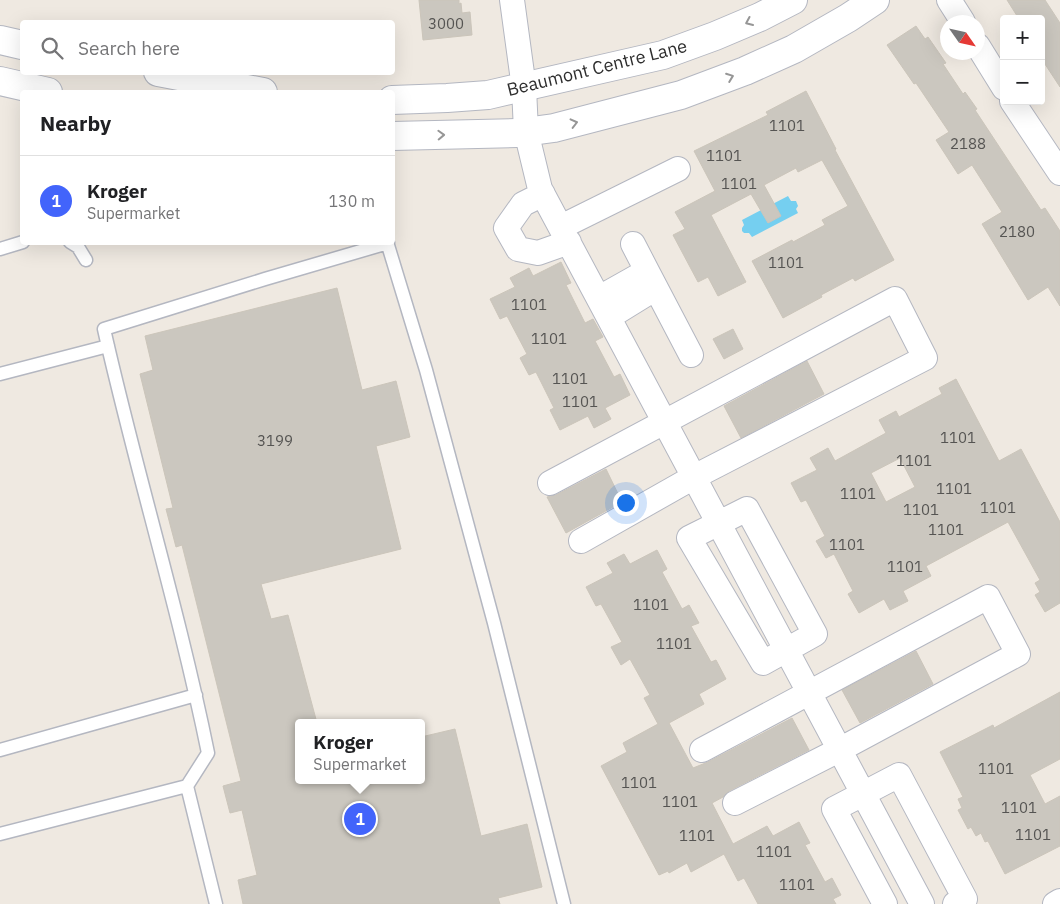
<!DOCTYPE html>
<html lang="en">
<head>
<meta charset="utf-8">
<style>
	:root { --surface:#fff; --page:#f6f6f6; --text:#202124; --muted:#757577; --line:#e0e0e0; --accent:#4264fb }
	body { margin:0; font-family:"IBM Plex Sans",sans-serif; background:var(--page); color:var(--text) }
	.controls { position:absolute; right:15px; top:15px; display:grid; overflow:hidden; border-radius:5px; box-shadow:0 5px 20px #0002 }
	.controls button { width:45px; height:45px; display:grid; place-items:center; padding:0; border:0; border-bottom:1px solid var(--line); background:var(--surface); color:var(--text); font:25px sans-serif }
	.compass { position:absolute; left:940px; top:15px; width:45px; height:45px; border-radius:50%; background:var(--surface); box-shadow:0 5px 20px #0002; rotate:124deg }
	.you { position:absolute; left:625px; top:502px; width:18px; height:18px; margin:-12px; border:4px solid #fff; border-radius:50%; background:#1a73e8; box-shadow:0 0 0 8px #1a73e833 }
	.badge { display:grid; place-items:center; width:32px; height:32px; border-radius:50%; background:var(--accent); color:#fff; font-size:16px; font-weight:700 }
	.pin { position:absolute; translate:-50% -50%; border:2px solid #fff; box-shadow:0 1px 5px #0006 }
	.popup { position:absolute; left:295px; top:719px; width:130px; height:65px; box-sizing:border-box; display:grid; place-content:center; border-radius:5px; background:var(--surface); filter:drop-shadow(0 1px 4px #0005); font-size:16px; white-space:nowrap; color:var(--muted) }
	.popup b { font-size:19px; color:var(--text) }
	.popup::after { content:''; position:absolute; left:50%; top:100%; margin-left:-10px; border:10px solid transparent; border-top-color:var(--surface) }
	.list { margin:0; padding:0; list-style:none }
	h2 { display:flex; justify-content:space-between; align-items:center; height:65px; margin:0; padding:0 20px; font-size:21px }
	h2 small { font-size:16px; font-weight:400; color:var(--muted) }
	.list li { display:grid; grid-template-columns:32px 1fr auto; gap:15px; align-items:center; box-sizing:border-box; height:90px; padding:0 20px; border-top:1px solid var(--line) }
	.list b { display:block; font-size:19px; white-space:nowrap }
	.list p { margin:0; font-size:16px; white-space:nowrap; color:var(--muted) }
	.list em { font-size:16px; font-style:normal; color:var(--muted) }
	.icon { flex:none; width:28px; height:28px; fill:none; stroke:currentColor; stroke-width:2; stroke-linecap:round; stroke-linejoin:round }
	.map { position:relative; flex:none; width:1060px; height:904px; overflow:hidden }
	.search { position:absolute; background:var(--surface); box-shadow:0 5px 20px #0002; left:20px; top:20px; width:375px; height:55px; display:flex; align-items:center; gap:12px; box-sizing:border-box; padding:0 18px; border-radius:5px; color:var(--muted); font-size:19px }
	.panel { position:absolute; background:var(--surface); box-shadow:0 5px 20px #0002; left:20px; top:90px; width:375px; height:155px; border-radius:5px }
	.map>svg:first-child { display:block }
	.water { fill:#75cff0 }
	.building { fill:#cbc7bf; stroke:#cbc5ba; fill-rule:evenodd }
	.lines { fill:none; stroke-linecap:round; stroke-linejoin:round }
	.lane-casing { stroke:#b4b7c1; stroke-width:15 }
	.street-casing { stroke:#b4b7c1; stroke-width:26 }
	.secondary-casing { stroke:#b4b7c1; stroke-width:30 }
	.lane { stroke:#fff; stroke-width:12 }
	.street { stroke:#fff; stroke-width:24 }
	.secondary { stroke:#fff; stroke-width:28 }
	.oneway { stroke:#969696 }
	.labels { text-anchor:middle; stroke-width:5; stroke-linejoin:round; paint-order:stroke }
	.number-label { font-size:15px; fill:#555452 }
	.street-label { font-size:18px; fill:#2e2e2e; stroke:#fff }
</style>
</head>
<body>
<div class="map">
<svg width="1060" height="904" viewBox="0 0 1060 904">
	<rect width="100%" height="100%" fill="#efe9e1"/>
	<path class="water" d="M788 196 791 201H796L798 206 796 209 798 213 752 237 749 233H744L742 231V228L744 225 742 220Z"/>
	<path class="building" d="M419 0H459V4L461 3 462 13 470 12 472 35 423 40Z
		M1007 0H1045L1060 23V87L1041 58V19H1019Z
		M916 26 925 39 928 37 946 63 943 64 963 94 965 92 977 109 975 110 1041 210 1045 208 1060 231V306L1048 287 1028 300 982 224 1002 212 972 165 958 174 936 140 949 132 916 83 914 84 887 45Z
		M806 91 836 149 835 150 894 260 855 281 853 278 821 295 822 297 783 318 752 261 792 240 793 242 825 225 822 220 848 206 822 160 798 172 796 168 764 185 781 216 768 223 751 194 711 215 746 282 718 296 708 277 698 282 673 235 685 229 675 212 715 191 694 151 768 115 766 112Z
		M561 262 571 283 566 285 585 323 593 319 603 337 595 341 614 377 620 374 630 395 605 408 611 419 594 428 588 416 560 430 550 410 554 408 536 372 529 375 520 358 527 354 507 316 500 319 490 299 515 287 510 278 529 268 533 276Z
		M337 288 362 390 396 381 410 437 376 446 401 549 261 584 271 619 288 615 317 723H299V780H421V737L455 729 481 836 527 824 542 887 498 898 500 904H243L238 880 257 875 242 810 230 813 223 786 241 781 182 545 176 547 166 509 173 508 140 374 153 370 145 336Z
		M733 329 743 349 724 359 713 339Z
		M807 361 824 394 741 438 724 406Z
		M956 379 999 461 1021 449 1060 522V603L1045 612 1035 595 1040 592 1035 583 1040 580 1008 522 926 566 931 576 903 591 908 601 890 610 884 599 859 613 848 594 853 591 834 554 826 558 816 541 825 536 806 500 801 502 791 483 817 470 810 458 828 448 835 461 886 433 879 420 896 411 899 417 942 394 939 388ZM900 458 915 487 886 502 871 473Z
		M606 469 622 502 566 533 547 497 556 495Z
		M657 550 667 569 662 572 682 609 689 605 699 623 691 626 711 662 716 660 726 679 699 694 704 704 669 723 693 768 708 762 792 718 809 750 729 791 723 797 712 803 733 844 767 826 773 836 799 822 810 843 805 845 825 882 832 878 841 895 833 899 836 904H758L744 878 738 881 724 854 691 872 687 863 669 873 668 871 659 875 601 766 627 752 623 743 658 724 644 698 650 695 630 659 621 665 611 647 622 642 601 604 596 606 586 587 613 573 607 563 624 554 630 564Z
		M916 651 933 684 860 723 842 690Z
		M1060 692V759L1030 775 1045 804 1060 796V846L1005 874 988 841 985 842 981 833 976 836 971 827 968 829 958 810 962 808 958 799 963 797 940 752 993 725 994 728Z"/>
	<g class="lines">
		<g class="lane-casing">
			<path id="lane" d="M70 242 78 247 86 260
				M387 242 426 370 494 623 564 904
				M0 249 23 242
				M0 374 108 346
				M0 750 196 695
				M0 834 187 786
				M216 904 187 786 208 753C179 610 136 471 104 329L265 279 388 243"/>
		</g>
		<g class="street-casing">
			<path id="street" d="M512 0 524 88 526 131 540 189 922 904
				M949 0 963 22
				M978 46 1004 88
				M1012 101 1060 173
				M543 194 523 204 506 228 518 249 538 253 569 242
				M561 227 678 169
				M647 271 691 355
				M599 298 647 271 633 244
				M609 317 656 288
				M550 483 895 299 925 358 694 477 581 541
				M747 509 815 634 763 663 689 538Z
				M702 750 988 597 1018 654 839 750 735 803
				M885 904 834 809 899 775 965 899 955 904
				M1055 904 1060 901"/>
		</g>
		<g class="secondary-casing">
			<path id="secondary" d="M0 40 22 45
				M158 72 263 92
				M0 81 48 92
				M392 100 447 98 488 95 663 55 715 36 760 17 793 0
				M392 136 517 133 554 128 681 95 745 71 794 49 848 18 875 0"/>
		</g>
		<use href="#lane" class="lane"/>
		<use href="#street" class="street"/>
		<use href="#secondary" class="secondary"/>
	</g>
	<defs><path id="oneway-chevron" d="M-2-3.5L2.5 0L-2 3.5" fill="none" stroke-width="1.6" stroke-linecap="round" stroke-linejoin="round" transform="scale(1.25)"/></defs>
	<g class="oneway">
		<use href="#oneway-chevron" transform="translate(749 22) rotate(156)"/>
		<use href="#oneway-chevron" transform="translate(730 77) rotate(-21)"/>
		<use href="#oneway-chevron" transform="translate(574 123) rotate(-14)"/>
		<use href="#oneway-chevron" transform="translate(441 135) rotate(-2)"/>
	</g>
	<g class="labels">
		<g class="number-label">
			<text x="446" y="29">3000</text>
			<text x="787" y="131">1101</text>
			<text x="968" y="149">2188</text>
			<text x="724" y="161">1101</text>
			<text x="739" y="189">1101</text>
			<text x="1017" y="237">2180</text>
			<text x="786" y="268">1101</text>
			<text x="529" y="310">1101</text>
			<text x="549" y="344">1101</text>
			<text x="570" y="384">1101</text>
			<text x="580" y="407">1101</text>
			<text x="958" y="443">1101</text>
			<text x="275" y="446">3199</text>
			<text x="914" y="466">1101</text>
			<text x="954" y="494">1101</text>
			<text x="858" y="499">1101</text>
			<text x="998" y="513">1101</text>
			<text x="921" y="515">1101</text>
			<text x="946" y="535">1101</text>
			<text x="847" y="550">1101</text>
			<text x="905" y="572">1101</text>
			<text x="651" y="610">1101</text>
			<text x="674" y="649">1101</text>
			<text x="996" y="774">1101</text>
			<text x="639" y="788">1101</text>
			<text x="680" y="807">1101</text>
			<text x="1019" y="813">1101</text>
			<text x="1033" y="840">1101</text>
			<text x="697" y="841">1101</text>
			<text x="774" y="857">1101</text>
			<text x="797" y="890">1101</text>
		</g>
		<g class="street-label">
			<text transform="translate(597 68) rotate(-14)" y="6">Beaumont Centre Lane</text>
		</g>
	</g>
</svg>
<div class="controls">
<button>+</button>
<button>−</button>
</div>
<svg class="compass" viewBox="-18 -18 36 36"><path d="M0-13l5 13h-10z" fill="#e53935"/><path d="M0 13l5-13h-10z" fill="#757577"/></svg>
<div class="you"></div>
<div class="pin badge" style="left:360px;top:819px">1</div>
<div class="popup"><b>Kroger</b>Supermarket</div>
<div class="search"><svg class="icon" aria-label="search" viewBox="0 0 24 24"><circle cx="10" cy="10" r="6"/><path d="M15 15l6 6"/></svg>Search here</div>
<section class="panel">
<h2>Nearby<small></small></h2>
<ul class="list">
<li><span class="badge">1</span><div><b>Kroger</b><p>Supermarket</p></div><em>130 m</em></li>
</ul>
</section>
</div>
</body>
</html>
